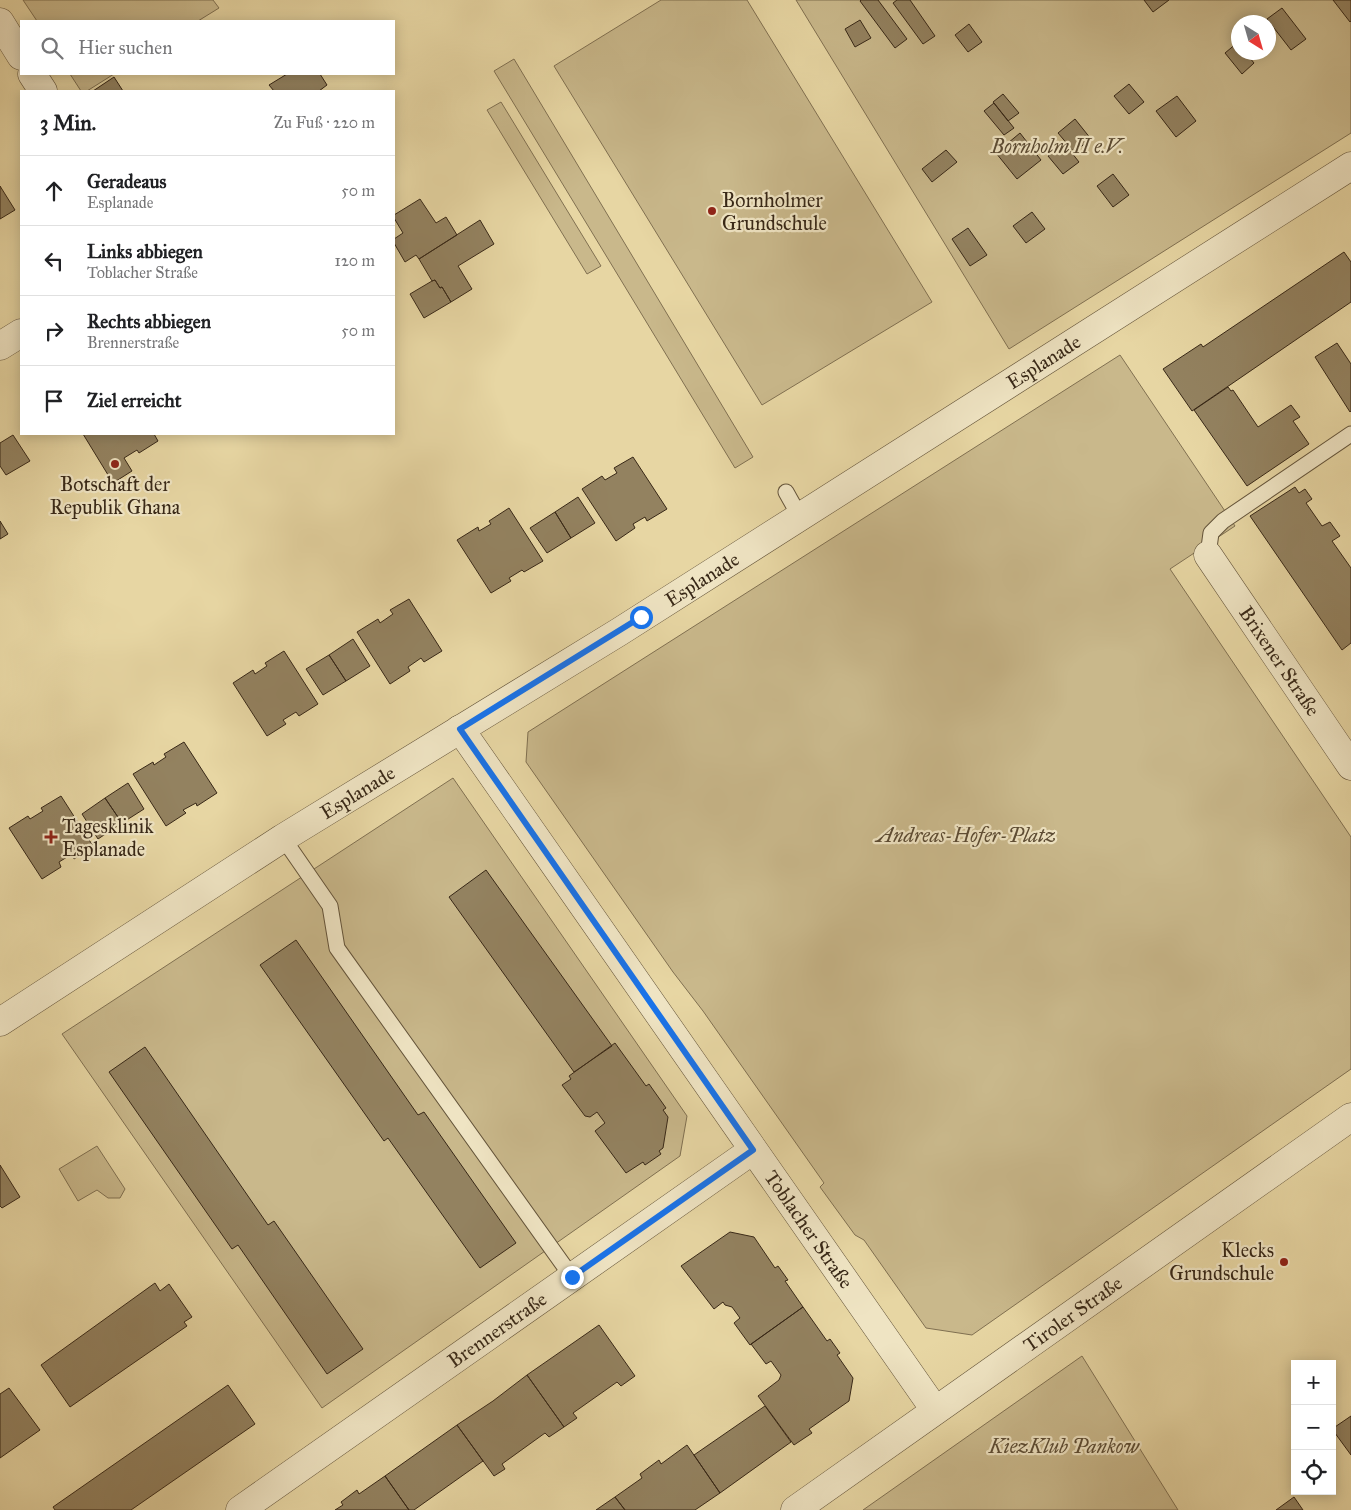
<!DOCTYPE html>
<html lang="de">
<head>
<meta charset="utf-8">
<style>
	:root { --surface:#fff; --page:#f6f6f6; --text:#202124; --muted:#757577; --line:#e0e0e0 }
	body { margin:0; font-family:"IM FELL Great Primer",serif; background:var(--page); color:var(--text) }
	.controls { position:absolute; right:15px; bottom:15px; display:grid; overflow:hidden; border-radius:0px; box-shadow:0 2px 12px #0003 }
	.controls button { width:45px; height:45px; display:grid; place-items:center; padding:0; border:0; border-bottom:1px solid var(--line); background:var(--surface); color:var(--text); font:25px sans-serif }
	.compass { position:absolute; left:1231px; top:15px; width:45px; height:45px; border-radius:50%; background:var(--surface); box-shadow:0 2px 12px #0003; rotate:143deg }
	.stop { position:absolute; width:15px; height:15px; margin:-11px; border:4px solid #1a73e8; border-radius:50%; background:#fff }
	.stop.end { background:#1a73e8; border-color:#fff; box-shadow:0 1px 5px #0008 }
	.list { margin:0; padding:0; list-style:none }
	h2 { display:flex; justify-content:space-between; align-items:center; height:65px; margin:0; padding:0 20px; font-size:21px }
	h2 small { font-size:16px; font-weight:400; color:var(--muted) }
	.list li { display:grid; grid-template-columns:32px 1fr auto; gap:15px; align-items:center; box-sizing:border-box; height:70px; padding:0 20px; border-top:1px solid var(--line) }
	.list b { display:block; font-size:19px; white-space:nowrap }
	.list p { margin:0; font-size:16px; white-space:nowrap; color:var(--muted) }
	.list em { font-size:16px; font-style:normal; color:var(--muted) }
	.icon { flex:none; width:28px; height:28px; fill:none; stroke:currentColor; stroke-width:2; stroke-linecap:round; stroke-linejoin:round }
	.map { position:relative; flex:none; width:1351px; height:1510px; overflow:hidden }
	.search { position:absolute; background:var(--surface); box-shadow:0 2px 12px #0003; left:20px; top:20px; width:375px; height:55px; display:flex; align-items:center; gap:12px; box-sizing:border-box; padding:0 18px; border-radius:0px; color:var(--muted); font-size:19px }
	.panel { position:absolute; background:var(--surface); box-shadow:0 2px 12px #0003; left:20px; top:90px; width:375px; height:345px; border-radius:0px }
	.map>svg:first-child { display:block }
	.green { fill:#c9b88b; stroke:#807051; fill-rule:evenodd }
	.building { fill:#938260; stroke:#382817 }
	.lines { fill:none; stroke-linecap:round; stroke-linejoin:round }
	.service-casing { stroke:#64543a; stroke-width:17 }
	.minor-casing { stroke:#64543a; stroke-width:29 }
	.service { stroke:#efe4c3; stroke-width:15 }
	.minor { stroke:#efe4c3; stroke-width:28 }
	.route { stroke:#1a73e8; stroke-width:6 }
	.poi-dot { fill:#8f2418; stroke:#efe4c3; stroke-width:2 }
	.labels { text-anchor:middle; stroke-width:4.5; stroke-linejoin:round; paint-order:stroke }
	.park-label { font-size:20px; font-style:italic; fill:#5c4c34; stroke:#efe4c3 }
	.poi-label { font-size:20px; fill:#382817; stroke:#efe4c3; text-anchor:start }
	.street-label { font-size:20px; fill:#382817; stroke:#efe4c3 }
</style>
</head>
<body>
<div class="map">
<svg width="1351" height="1510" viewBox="0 0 1351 1510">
	<rect width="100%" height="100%" fill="#e7d6a3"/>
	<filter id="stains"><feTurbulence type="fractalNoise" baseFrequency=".004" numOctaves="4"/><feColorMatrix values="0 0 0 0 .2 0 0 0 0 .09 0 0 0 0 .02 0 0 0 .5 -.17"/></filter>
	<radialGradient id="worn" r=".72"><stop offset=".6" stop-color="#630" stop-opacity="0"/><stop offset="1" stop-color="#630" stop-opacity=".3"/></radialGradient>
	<path class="green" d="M23 0H213L219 8 198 21H37Z
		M661 0H747L932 302 762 405 554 66Z
		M796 0H1351V133L1009 349ZM1238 22H1268V52H1238Z
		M514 59 753 457 735 468 494 71Z
		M70 74H114L87 91H81Z
		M501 102 601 266 587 274 487 110Z
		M1120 355 1235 526 1170 569 1351 837V1069L972 1335 926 1328 864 1240 855 1235 820 1187 824 1183 703 1011 673 972 526 762 528 732Z
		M453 778 687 1116 680 1156 322 1408 62 1034Z
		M97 1146 125 1189 120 1198H108L97 1190 78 1201 59 1169Z
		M1082 1356 1178 1510H863Z"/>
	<path class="building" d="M861 0H878L907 39 895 48 860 1Z
		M897 0H910L935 36 923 44 893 3Z
		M1144 0H1169L1153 12Z
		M1333 0H1351V21L1350 22Z
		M1282 8 1306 39 1291 50 1267 19Z
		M860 20 871 38 855 47 845 29Z
		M969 24 982 42 968 52 955 35Z
		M1237 43 1238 45V52H1245L1254 63 1242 74 1225 53Z
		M287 74H320L327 85 319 91H274L269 85Z
		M114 77 123 91H93Z
		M1129 84 1144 102 1129 114 1114 96Z
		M1003 94 1019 113 1008 121 993 102Z
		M1177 96 1196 121 1176 137 1156 111Z
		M994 103 1014 128 1004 135 984 111Z
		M1075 119 1091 139 1074 152 1058 133Z
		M1020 133 1041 160 1017 179 996 153Z
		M1064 143 1079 162 1063 174 1048 156Z
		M946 150 957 162 932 182 922 169Z
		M1113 174 1129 195 1113 207 1097 186Z
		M0 186 15 210 0 219Z
		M420 199 436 223 446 217 457 235 419 259 416 255 405 262 394 243V239L403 233 394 218V215Z
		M1032 212 1045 229 1026 243 1013 226Z
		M480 220 494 244 458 266 472 289 451 302 442 287 440 288 435 280 432 281 419 259Z
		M968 228 987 255 970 266 952 239Z
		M1344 252 1351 262V302L1192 411 1163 369 1201 344 1203 347Z
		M435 280 440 288 442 287 451 302 424 318 410 294 432 281Z
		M1337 343 1351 364V411L1350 412 1315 357Z
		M1228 387 1231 391 1233 390 1258 427 1291 405 1300 417 1293 421 1309 444 1247 486 1194 410Z
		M83 434H154L158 441 139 453 137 450 124 458 132 471 113 483Z
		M13 435 30 461 6 475 0 466V443Z
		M633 457 667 509 647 521 645 517 633 524 635 528 616 541 582 489 602 476 605 480 617 473 614 468Z
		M1295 487 1299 493 1305 489 1312 499 1306 503 1322 526 1330 522 1340 536 1332 541 1351 568V643L1342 650 1250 516Z
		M578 497 595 523 571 538 555 512Z
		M509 508 543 561 524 572 522 570 509 578 511 581 491 593 457 540 478 527 479 531 491 524 489 521Z
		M555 512 571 538 547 553 530 528Z
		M0 521 8 534 0 539Z
		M409 599 442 651 424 662 421 658 408 667 410 671 390 684 357 632 378 619 380 623 393 614 390 610Z
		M353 639 370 666 346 681 329 655Z
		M284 651 318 704 299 716 296 712 283 720 286 724 267 736 233 683 253 670 255 674 267 666 265 663Z
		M329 655 346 681 323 695 306 669Z
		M184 742 217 793 197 806 196 803 183 810 186 813 166 826 133 774 153 762 154 765 166 757 164 754Z
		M128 783 144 809 122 823 105 798Z
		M61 796 93 846 74 859 72 854 59 862 61 867 42 879 9 828 28 816 30 819 43 811 41 808Z
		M105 798 122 823 98 839 82 814Z
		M486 870 612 1046 574 1072 449 897Z
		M296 940 418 1115 424 1112 516 1243 480 1268 388 1138 384 1141 260 965Z
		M615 1043 646 1086 649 1084 666 1108 663 1110 668 1117 663 1148 659 1151 661 1154 645 1165 643 1162 626 1173 595 1131 605 1123 597 1112 590 1117 585 1116 562 1085 571 1079 569 1076Z
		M145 1047 268 1225 274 1221 363 1349 327 1374 238 1245 232 1249 109 1072Z
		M0 1165 20 1197 2 1208 0 1206Z
		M730 1232 754 1237 775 1268 778 1266 788 1280 785 1281 803 1307 750 1345 734 1323 740 1318 732 1307 725 1305 723 1302 714 1309 681 1266Z
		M155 1283 160 1291 169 1284 192 1317 184 1322 187 1326 70 1407 41 1365Z
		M803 1307 827 1341 830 1339 840 1353 837 1355 853 1378 849 1401 809 1429 812 1433 794 1445 758 1396 779 1380 781 1375 771 1361 766 1364 751 1344Z
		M599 1325 635 1376 621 1386 617 1382 573 1413 577 1418 564 1427 527 1375Z
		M527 1375 564 1427 549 1437 545 1433 502 1464 505 1469 494 1476 457 1425 493 1401Z
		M228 1385 255 1424 131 1510H55L53 1507Z
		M9 1388 40 1430 0 1458V1394Z
		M765 1406 791 1442 720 1493 694 1455Z
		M1351 1416V1455L1332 1429Z
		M457 1425 483 1461 414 1510H409L385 1476Z
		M687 1445 720 1493 695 1510H625L615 1497 642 1478 640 1474 659 1460 661 1464Z
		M385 1476 409 1510H335L343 1505 341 1502 357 1490 359 1494Z
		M615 1497 625 1510H596Z
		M1294 1497 1303 1510H1276Z"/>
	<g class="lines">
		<g class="service-casing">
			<path id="service" d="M786 492 800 517
				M1208 555 1211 533 1223 521 1351 434
				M283 838 330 906 337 948 572 1277"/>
		</g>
		<g class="minor-casing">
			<g id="minor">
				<path d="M0 22 21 56"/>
				<path d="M32 74 43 91"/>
				<path d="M0 346 21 333"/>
				<path id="s1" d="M1208 555 1351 766"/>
				<path id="s2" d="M460 729 935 1410"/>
				<path id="s3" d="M0 1022 283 838 619 632 1351 166"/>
				<path id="s4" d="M240 1510 753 1150"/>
				<path id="s5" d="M795 1510 1351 1117"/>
			</g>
		</g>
		<use href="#service" class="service"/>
		<use href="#minor" class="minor"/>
	</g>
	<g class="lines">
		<path class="route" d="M572 1277 753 1150 460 729 641 617"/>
	</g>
	<g class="poi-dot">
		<circle cx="712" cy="211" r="5"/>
		<circle cx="115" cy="464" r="5"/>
		<path d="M48.5 829.5h5v5h5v5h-5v5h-5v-5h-5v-5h5z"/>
		<circle cx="1284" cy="1262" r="5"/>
	</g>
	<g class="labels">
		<g class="park-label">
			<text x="1057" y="153">Bornholm II e.V.</text>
			<text x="966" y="842">Andreas-Hofer-Platz</text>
			<text x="1064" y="1453">KiezKlub Pankow</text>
		</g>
		<g class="poi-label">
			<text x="722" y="207">Bornholmer<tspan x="722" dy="23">Grundschule</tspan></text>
			<text x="115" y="491" text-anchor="middle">Botschaft der<tspan x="115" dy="23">Republik Ghana</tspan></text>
			<text x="62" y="833">Tagesklinik<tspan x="62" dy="23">Esplanade</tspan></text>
			<text x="1274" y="1257" text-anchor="end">Klecks<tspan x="1274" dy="23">Grundschule</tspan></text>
		</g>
		<g class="street-label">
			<text dy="7" stroke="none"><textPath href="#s3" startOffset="1235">Esplanade</textPath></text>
			<text dy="7" stroke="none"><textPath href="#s3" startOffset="830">Esplanade</textPath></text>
			<text dy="7" stroke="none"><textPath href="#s1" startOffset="128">Brixener Straße</textPath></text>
			<text dy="7" stroke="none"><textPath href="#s3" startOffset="425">Esplanade</textPath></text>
			<text dy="7" stroke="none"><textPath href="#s2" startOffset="610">Toblacher Straße</textPath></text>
			<text dy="7" stroke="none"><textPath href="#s5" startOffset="340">Tiroler Straße</textPath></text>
			<text dy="7" stroke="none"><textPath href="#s4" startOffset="314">Brennerstraße</textPath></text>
		</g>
	</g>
	<rect width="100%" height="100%" filter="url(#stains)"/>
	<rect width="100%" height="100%" fill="url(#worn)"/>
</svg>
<div class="controls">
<button>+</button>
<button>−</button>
<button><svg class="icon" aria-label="locate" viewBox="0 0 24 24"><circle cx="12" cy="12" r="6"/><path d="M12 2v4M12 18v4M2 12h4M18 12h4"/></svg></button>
</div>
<svg class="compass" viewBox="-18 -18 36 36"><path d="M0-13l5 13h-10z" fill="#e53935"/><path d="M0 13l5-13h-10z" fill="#757577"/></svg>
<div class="stop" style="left:641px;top:617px"></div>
<div class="stop end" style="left:572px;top:1277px"></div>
<div class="search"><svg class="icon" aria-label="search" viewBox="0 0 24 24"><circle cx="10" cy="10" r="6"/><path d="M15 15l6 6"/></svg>Hier suchen</div>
<section class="panel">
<h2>3 Min.<small>Zu Fuß · 220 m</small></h2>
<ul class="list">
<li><svg class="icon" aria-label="ahead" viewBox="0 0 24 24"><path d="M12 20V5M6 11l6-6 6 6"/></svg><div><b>Geradeaus</b><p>Esplanade</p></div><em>50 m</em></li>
<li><svg class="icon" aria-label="left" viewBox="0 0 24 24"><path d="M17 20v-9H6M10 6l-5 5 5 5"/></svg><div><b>Links abbiegen</b><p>Toblacher Straße</p></div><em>120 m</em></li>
<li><svg class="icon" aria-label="right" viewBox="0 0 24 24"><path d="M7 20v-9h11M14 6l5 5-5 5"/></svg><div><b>Rechts abbiegen</b><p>Brennerstraße</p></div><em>50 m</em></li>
<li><svg class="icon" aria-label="arrive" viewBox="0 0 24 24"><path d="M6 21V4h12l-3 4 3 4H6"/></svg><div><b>Ziel erreicht</b></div></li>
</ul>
</section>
</div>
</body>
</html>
